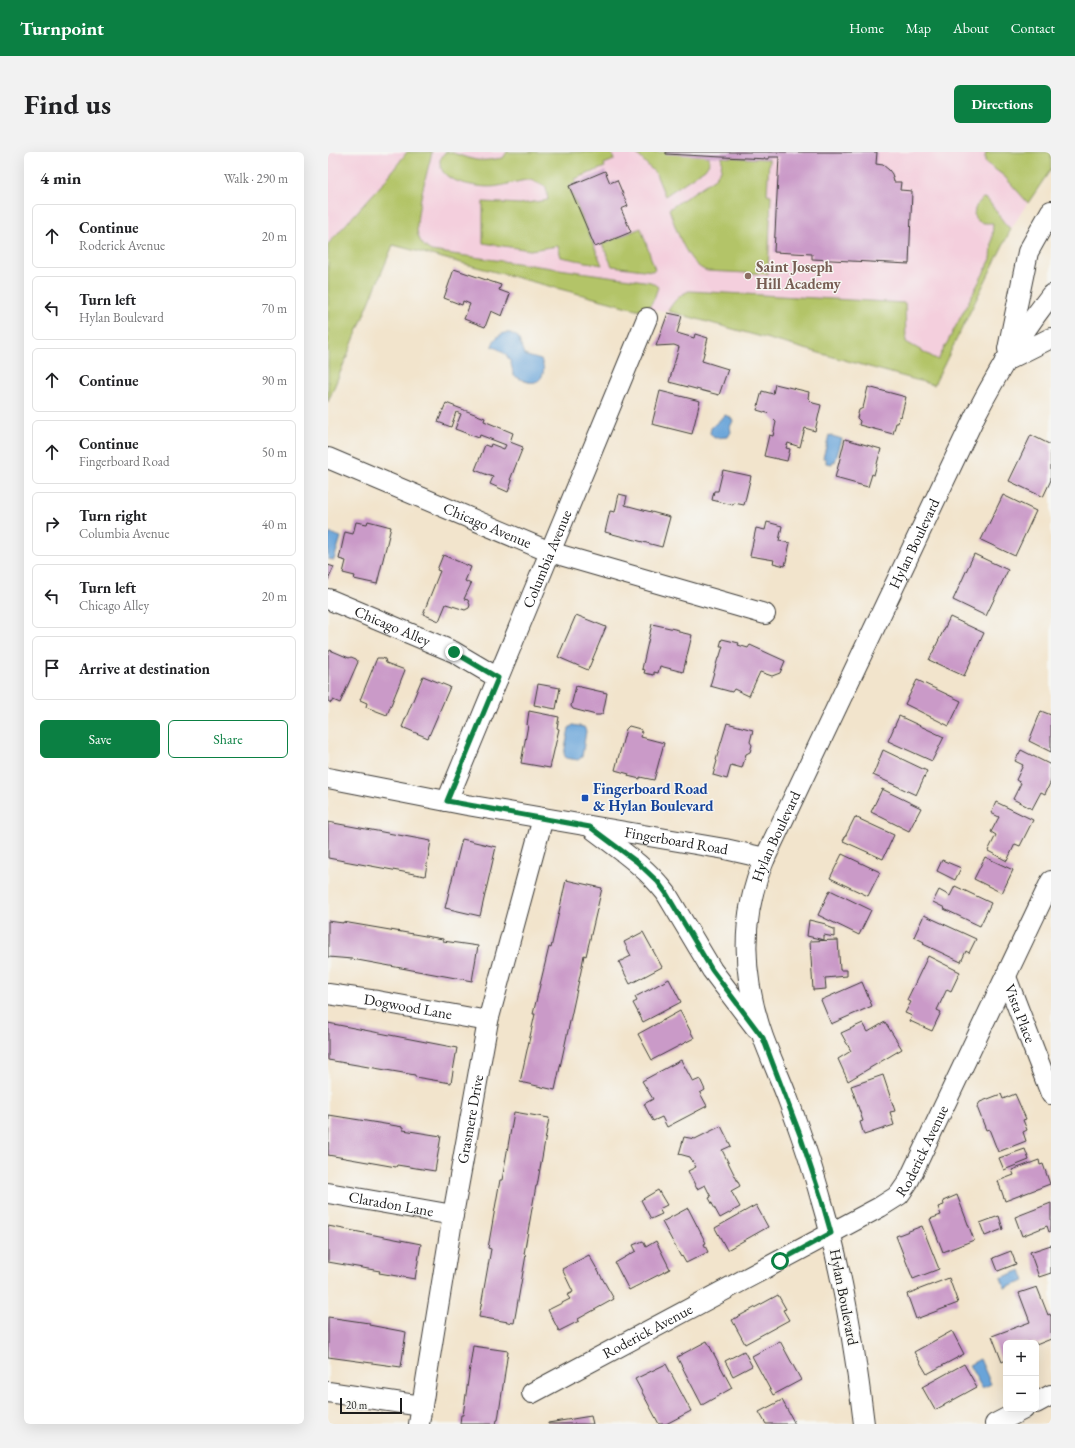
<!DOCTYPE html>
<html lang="en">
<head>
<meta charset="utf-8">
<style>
	:root { --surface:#fff; --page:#f2f2f2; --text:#202124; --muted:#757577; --line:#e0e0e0; --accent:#0b8043 }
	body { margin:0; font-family:"EB Garamond",serif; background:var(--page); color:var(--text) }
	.controls { position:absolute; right:12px; bottom:12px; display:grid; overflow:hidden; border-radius:6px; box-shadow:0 4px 16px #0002 }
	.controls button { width:36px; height:36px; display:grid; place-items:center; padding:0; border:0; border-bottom:1px solid var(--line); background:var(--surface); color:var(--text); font:20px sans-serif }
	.scale { position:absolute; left:12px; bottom:10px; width:62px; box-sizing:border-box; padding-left:4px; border:2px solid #1c1c1c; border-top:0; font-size:11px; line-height:14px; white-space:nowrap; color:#1c1c1c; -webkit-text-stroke:3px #f6f6f2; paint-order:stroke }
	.stop { position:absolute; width:12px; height:12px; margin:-9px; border:3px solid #0b8043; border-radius:50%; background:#fff }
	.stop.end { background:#0b8043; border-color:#fff; box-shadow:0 1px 4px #0008 }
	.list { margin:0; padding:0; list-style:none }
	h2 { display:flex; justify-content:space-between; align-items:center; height:52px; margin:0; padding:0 16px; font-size:17px }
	h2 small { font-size:13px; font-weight:400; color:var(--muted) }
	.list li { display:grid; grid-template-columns:26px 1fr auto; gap:12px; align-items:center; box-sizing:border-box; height:64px; margin:0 8px 8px; padding:0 8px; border:1px solid var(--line); border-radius:6px }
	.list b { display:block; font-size:15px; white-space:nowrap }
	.list p { margin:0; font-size:13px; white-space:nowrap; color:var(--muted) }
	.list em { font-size:13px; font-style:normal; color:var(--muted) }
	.actions { display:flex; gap:8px; padding:12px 16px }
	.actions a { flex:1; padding:9px 0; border:1px solid var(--accent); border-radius:6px; text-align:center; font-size:14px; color:var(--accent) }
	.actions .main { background:var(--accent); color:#fff }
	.icon { flex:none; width:22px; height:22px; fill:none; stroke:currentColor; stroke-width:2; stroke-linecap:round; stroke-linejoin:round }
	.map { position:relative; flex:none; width:723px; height:1272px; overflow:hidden; border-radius:6px }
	header { display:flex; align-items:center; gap:24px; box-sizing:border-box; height:56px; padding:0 20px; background:var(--accent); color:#fff }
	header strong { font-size:19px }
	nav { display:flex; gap:22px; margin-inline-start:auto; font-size:14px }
	.intro { display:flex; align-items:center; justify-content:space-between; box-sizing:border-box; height:96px; padding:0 24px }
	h1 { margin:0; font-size:28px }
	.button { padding:10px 18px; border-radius:6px; background:var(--accent); color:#fff; font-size:14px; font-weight:700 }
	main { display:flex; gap:24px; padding:0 24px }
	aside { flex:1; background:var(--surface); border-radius:6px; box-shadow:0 4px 16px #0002 }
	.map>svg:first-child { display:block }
	.built { fill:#f4cfdd }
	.green { fill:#b3c467; stroke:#687042 }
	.water { fill:#69a4d9; stroke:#42607a }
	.building { fill:#ca9ac8 }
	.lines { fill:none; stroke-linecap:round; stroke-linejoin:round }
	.minor-casing { stroke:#3c3a36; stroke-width:22 }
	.minor { stroke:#fff; stroke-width:20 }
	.route { stroke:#0b8043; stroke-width:5 }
	.education-dot { fill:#8d6e63; stroke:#f6f6f2; stroke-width:1.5 }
	.transit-dot { fill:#1a4fb4; stroke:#f6f6f2; stroke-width:1.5 }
	.labels { text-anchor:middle; stroke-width:3; stroke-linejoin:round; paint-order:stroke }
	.education-label { font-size:15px; font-weight:bold; fill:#785e54; stroke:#f6f6f2; text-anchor:start }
	.street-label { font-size:15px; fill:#1c1c1c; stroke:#f6f6f2 }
	.transit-label { font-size:15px; font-weight:bold; fill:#164399; stroke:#f6f6f2; text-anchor:start }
</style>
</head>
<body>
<header>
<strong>Turnpoint</strong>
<nav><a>Home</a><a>Map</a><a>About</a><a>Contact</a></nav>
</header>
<div class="intro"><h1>Find us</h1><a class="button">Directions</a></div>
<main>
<aside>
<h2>4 min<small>Walk · 290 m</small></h2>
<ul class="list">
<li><svg class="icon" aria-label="ahead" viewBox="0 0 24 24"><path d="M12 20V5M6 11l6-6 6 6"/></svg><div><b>Continue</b><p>Roderick Avenue</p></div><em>20 m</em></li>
<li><svg class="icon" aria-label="left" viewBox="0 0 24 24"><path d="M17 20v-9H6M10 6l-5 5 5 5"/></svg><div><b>Turn left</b><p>Hylan Boulevard</p></div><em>70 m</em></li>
<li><svg class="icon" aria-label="ahead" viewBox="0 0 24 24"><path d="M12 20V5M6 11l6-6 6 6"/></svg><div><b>Continue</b></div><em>90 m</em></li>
<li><svg class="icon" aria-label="ahead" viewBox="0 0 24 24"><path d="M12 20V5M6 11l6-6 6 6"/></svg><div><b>Continue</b><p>Fingerboard Road</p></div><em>50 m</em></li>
<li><svg class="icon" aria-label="right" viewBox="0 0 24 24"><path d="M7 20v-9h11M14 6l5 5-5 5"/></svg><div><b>Turn right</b><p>Columbia Avenue</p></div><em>40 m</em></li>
<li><svg class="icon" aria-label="left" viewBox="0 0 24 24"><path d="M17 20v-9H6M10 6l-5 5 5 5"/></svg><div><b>Turn left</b><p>Chicago Alley</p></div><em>20 m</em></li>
<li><svg class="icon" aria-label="arrive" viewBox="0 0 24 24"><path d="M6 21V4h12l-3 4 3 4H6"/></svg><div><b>Arrive at destination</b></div></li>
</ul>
<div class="actions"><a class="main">Save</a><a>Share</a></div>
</aside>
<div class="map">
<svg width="723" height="1272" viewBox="0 0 723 1272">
	<rect width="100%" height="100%" fill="#f6f6f2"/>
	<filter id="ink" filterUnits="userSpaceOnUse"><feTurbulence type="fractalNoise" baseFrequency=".025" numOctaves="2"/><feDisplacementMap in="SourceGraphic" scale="8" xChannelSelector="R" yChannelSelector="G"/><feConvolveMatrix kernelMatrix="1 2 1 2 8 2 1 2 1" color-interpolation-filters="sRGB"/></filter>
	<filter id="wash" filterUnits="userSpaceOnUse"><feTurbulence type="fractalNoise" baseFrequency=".012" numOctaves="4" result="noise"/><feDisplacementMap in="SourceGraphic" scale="16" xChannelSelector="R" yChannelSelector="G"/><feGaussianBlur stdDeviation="0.9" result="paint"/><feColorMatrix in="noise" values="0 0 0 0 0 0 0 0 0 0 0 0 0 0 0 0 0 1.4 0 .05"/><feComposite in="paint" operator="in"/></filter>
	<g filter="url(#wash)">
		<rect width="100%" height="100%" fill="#f2e4cc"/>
		<path class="built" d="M0 0H723V17L705 42 683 77 606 233 340 159 308 157 65 93 0 250Z"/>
		<path class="green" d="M79 0H104C100 18 85 68 90 83 92 91 97 95 103 99L323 130 330 135 326 147 319 158 308 157 65 93 0 250V92L56 30Z
			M117 0C127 0 134 5 144 7 154 10 165 7 175 6L179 0H283L286 8 276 12 277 15 247 27 249 31 241 35 274 113 233 105 230 94 202 98 155 91V50L192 52 220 48 218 35C213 33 205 28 201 28 193 28 179 33 170 34 158 37 126 32 117 22 113 18 112 14 112 8Z
			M307 0H338L381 4V11L377 17 337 44 328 22Z
			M658 0H723V17L700 51 676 24 657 10V5Z
			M394 5 441 7 439 42 443 43 440 122 379 119C358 112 348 76 341 57L387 26 393 18Z
			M656 46 660 48 678 73 683 77 606 233 340 159C345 150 351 143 361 139L577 151 578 190 610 208 663 107 665 71C661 71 653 72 649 68 642 63 650 47 656 46Z
			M313 76 327 118 324 119 284 114 274 92Z"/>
		<path class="water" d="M177 181H182L190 185 196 202 199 204 213 208C219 219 214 233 200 230 195 229 189 225 185 223 184 207 178 200 164 194 166 187 170 183 177 181Z
			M397 263 402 265 405 269 402 275 403 280 400 285 387 286 385 285 382 281 383 276Z
			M501 283 514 287 507 310 505 309 504 312 498 311V307L495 306Z
			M2 381 13 385 6 408 0 407V387Z
			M245 573 256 575 258 579 254 605 250 608 238 606 236 602 241 576Z
			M693 1118 697 1129 677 1136 673 1126Z
			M652 1207 663 1232 654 1236 641 1213Z"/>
		<g id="blocks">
			<path class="building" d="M338 0H549L548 12 555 13 561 18 564 22 566 30H573L572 38 584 39 581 112 484 107V102L446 100 451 5H441V7L394 5 338 2Z
				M277 19 282 31 289 28 300 54 293 57 303 80 267 95 241 34Z
				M126 117 173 133 171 138 182 142 174 164 163 159 157 175 136 167 142 152 135 149 134 153 116 146Z
				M340 161 354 164 349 181 366 186 367 182 380 186 374 209 400 217 391 243 341 230 351 195 346 193 328 194Z
				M447 232 481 240 480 246 485 251 493 253 487 279 477 276 472 295 460 291 458 296 462 297 459 309 436 304 441 283 445 284 448 270 439 261 429 258 434 239 445 242Z
				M540 235 578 245 573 265 572 264 570 271H568L565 282 531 273 532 269 529 266 531 258 535 256Z
				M332 239 372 249 364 282 324 272Z
				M118 251 157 266 156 269 185 281 182 290 195 295 182 328 184 329 180 340 162 332 165 325 147 318 157 293 162 295 163 292 176 297 178 293 152 283 151 286 127 277 133 262 128 260 123 275 110 270Z
				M703 283 723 293V328L715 345 681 329Z
				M517 287 553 297 546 323 544 322 540 335 507 326Z
				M395 318 423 324 416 353 406 351 405 353 384 348 386 339H390Z
				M291 342 299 344 297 353 342 365 334 395 277 380 282 359 287 360Z
				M675 343 708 359 687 404 653 388Z
				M40 369 63 375 49 432 26 427 27 424 15 421 18 409 11 407 17 380 25 382 28 370 39 372Z
				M439 370 454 374 451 389 462 391 457 414 445 411 446 408 422 404 428 376 437 378Z
				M646 402 680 418 658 464 625 448Z
				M115 403 143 415 137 429 143 432 136 447 140 448 142 453 141 456 137 458 118 452 111 469 95 462 112 419 109 418Z
				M0 413 6 415 0 428Z
				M248 463 278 475 260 518 230 505Z
				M622 465 656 481 636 524 601 508Z
				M324 472 351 478V480L364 483 355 520 332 514 330 521 326 520V523L316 521 317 518 314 517Z
				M394 487 411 491 410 493 420 496 422 493 457 509 452 521 444 524 432 520 421 544 406 537 404 540 382 534 390 506 391 507 395 494H392Z
				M2 498 21 506 23 505 28 507 30 510 12 551 5 548 3 551 0 549V502Z
				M49 506H54L57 507 58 511 77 518 59 563 38 555 39 551 32 548Z
				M95 524 122 535 100 586 74 575Z
				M589 528 633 549 621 574 577 552Z
				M210 532 232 536 228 557 206 553Z
				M248 534 279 541 275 561 272 563H268L245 557 243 554Z
				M201 559 231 565 229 576 231 577 222 616 193 611 200 573H199Z
				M713 559 723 563V600L701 589Z
				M571 564 616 585 604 609 560 589Z
				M399 571 425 578 422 590 424 593 422 600 418 602 414 616 403 613 399 627 385 623 389 609 388 608Z
				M301 574 312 577 314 581 313 585 336 591 326 628 312 625V627L300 624 301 622 287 618 298 577Z
				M555 598 599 619 588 643 545 623Z
				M693 598 723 613V629L717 642 713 640 704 657 685 647 693 631 688 628 695 613 687 609Z
				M554 637 593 656 581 679 543 660Z
				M668 650 705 668 692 694 687 692 679 709 660 699 668 683 663 680 671 665 663 661Z
				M527 665 566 683 555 707 515 689Z
				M0 670 103 689 97 724 0 706Z
				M134 687 168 695 152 764 117 756Z
				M514 702 552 720 540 744 502 726Z
				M657 705 685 718 674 741 646 727Z
				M614 708 633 716 627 728 609 719Z
				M238 728 274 736 258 804 256 803 253 819 227 938 192 930 207 862H205L221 795 223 796Z
				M627 734 663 751 652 774 616 757 617 756 605 750 611 738 622 744Z
				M502 738 543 758 531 783 490 763Z
				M596 763 648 787 641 801 638 799 633 810 595 792 596 790 586 785Z
				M481 768 498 772V774L506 777V785L496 783V788L479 784Z
				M0 769 15 771V770L115 787V789L150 794 144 829 24 807 0 805Z
				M315 780 334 815 302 832 291 810 303 804 296 790Z
				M510 788 512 818H519V824L497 826 498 837 485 838 482 789Z
				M600 804 632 820 623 839 619 837 609 858 613 860 604 879 582 869 584 864 577 861 583 850 579 848Z
				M341 827 353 850 315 870 305 851 309 849 307 845Z
				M534 830 544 854 503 872 493 848Z
				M352 859 366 886 324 908 310 882Z
				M557 870 574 897 520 929 510 907 523 899 513 881 535 871 540 880Z
				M0 871 129 896 123 931 87 925V923L0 908Z
				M353 908 365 930 372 927 377 938 372 941 379 954 339 975 334 965 325 969 316 952 325 947 314 929Z
				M555 923 567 959 562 960 566 973 536 983 532 970 535 969 523 934Z
				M673 942 675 947 687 942 698 967 695 968 699 978 695 980 698 989 670 1000 661 977 658 978 649 955 652 950Z
				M186 960 221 966 209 1034H208L196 1102 198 1103 186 1171 151 1165 163 1097 160 1096 172 1028H174Z
				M1 963 75 975V978L113 984 107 1019 69 1013 68 1015 0 1003Z
				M393 974 403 994 394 998 412 1034 403 1039 412 1055 392 1066 381 1046 383 1045 377 1033 369 1037 360 1019 368 1015 362 1005 351 1002 356 985 367 987Z
				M697 997 701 1008 676 1018 671 1006Z
				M711 1008 712 1013 715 1012 722 1032 677 1049 670 1029 686 1023 684 1018Z
				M330 1038 339 1053 331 1057 334 1062 323 1067 313 1048Z
				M629 1043 646 1088 615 1100 602 1067 613 1063 610 1055 616 1053 615 1049Z
				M723 1051V1079L721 1080 719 1074 694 1084 687 1065Z
				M428 1053 440 1075 399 1098 387 1076Z
				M360 1056 378 1091 376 1092 380 1100 358 1111 354 1104 353 1105 334 1070Z
				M671 1064 675 1077 657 1084 652 1071Z
				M0 1074 93 1092 87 1127 51 1121 52 1119 0 1110Z
				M594 1074 611 1117 585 1127 568 1084Z
				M315 1089 318 1095 328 1089 342 1117 301 1138 287 1111 308 1099 305 1093Z
				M723 1093V1121L711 1125 702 1100Z
				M683 1099 688 1112 670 1119 665 1106Z
				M261 1103 286 1147 250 1167 251 1169 231 1179 220 1158 242 1147 239 1143 245 1140 234 1117Z
				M621 1126 630 1151 588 1167 579 1142Z
				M709 1135 720 1163 722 1162 723 1165V1187L708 1193V1191H678V1208L674 1210 664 1184 702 1170 691 1141Z
				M450 1143 458 1157 455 1158 461 1168 417 1192 404 1168Z
				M0 1165 41 1171V1173L78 1180 73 1215 0 1205Z
				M624 1179 636 1202 599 1222 586 1200Z
				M379 1189 404 1236 374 1253 349 1205Z
				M452 1189 473 1228 445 1243 424 1204Z
				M145 1194 180 1199 170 1268H169L168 1272H132L133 1263H135Z
				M416 1199 424 1214 405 1224 397 1209Z
				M338 1212 363 1259 338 1272H331L307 1227Z
				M636 1212 649 1235 607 1258 594 1235Z
				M454 1248 467 1272H438L431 1260Z
				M263 1264 265 1272H220V1271Z"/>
		</g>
	</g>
	<g filter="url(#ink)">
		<use href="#blocks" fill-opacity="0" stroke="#3c3a36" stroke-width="1"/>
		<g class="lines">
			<g class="minor-casing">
				<g id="minor">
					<path d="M680 197 700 100 723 59"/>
					<path d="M677 209 723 186"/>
					<path id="s1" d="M0 306 222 400 437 462"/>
					<path id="s2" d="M0 447 126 500 170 526"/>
					<path id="s3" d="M0 626 139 653 397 697 437 706"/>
					<path id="s4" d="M119 649 319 166"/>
					<path d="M265 677C291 697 318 715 338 741L384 818 428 876"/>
					<path id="s5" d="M678 825 723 942"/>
					<path id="s6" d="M0 842 49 849 160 869"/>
					<path id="s7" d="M0 1041 125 1063"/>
					<path d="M0 1240 94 1254"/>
					<path id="s8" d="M204 1241 552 1055 571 1043 580 1030 723 729"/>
					<path d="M708 1251 723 1243"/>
					<path id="s9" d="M91 1272 125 1063 160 869 215 666"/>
					<path id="s10" d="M536 1272C527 1196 515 1121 493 1047 484 1014 473 982 461 950 453 928 443 907 435 885 414 825 411 766 437 706L647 264C669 221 693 181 723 143"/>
					<path d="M667 1272 696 1257"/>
				</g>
			</g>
			<use href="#minor" class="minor"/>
		</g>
	</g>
	<g class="lines" filter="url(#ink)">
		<path class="route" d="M126 500 170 526 119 649 262 675 309 710 330 730 338 741 384 818 435 886 472 983 493 1046 503 1081 452 1109"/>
	</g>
	<circle class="education-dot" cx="420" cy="124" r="4"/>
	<rect class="transit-dot" x="253" y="642" width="8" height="8" rx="2"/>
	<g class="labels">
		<g class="education-label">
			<text x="428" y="120">Saint Joseph<tspan x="428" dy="17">Hill Academy</tspan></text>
		</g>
		<g class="street-label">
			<text dy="5" stroke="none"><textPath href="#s1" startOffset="173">Chicago Avenue</textPath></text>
			<text dy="5" stroke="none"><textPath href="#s10" startOffset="933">Hylan Boulevard</textPath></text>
			<text dy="5" stroke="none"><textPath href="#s4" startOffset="262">Columbia Avenue</textPath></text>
			<text dy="5" stroke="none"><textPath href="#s2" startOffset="70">Chicago Alley</textPath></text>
			<text dy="5" stroke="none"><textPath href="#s10" startOffset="609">Hylan Boulevard</textPath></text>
			<text dy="5" stroke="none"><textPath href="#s3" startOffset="354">Fingerboard Road</textPath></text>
			<text dy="5" stroke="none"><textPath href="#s6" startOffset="81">Dogwood Lane</textPath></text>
			<text dy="5" stroke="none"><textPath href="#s5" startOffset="39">Vista Place</textPath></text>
			<text dy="5" stroke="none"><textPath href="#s9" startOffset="309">Grasmere Drive</textPath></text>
			<text dy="5" stroke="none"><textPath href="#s8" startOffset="467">Roderick Avenue</textPath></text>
			<text dy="5" stroke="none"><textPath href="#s7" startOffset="64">Claradon Lane</textPath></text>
			<text transform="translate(516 1145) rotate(79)" y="5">Hylan Boulevard</text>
			<text dy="5" stroke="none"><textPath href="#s8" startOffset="131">Roderick Avenue</textPath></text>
		</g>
		<g class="transit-label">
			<text x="265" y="642">Fingerboard Road<tspan x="265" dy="17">&amp; Hylan Boulevard</tspan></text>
		</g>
	</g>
</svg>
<div class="controls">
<button>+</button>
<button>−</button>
</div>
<div class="scale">20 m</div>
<div class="stop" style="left:452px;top:1109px"></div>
<div class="stop end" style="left:126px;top:500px"></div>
</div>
</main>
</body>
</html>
